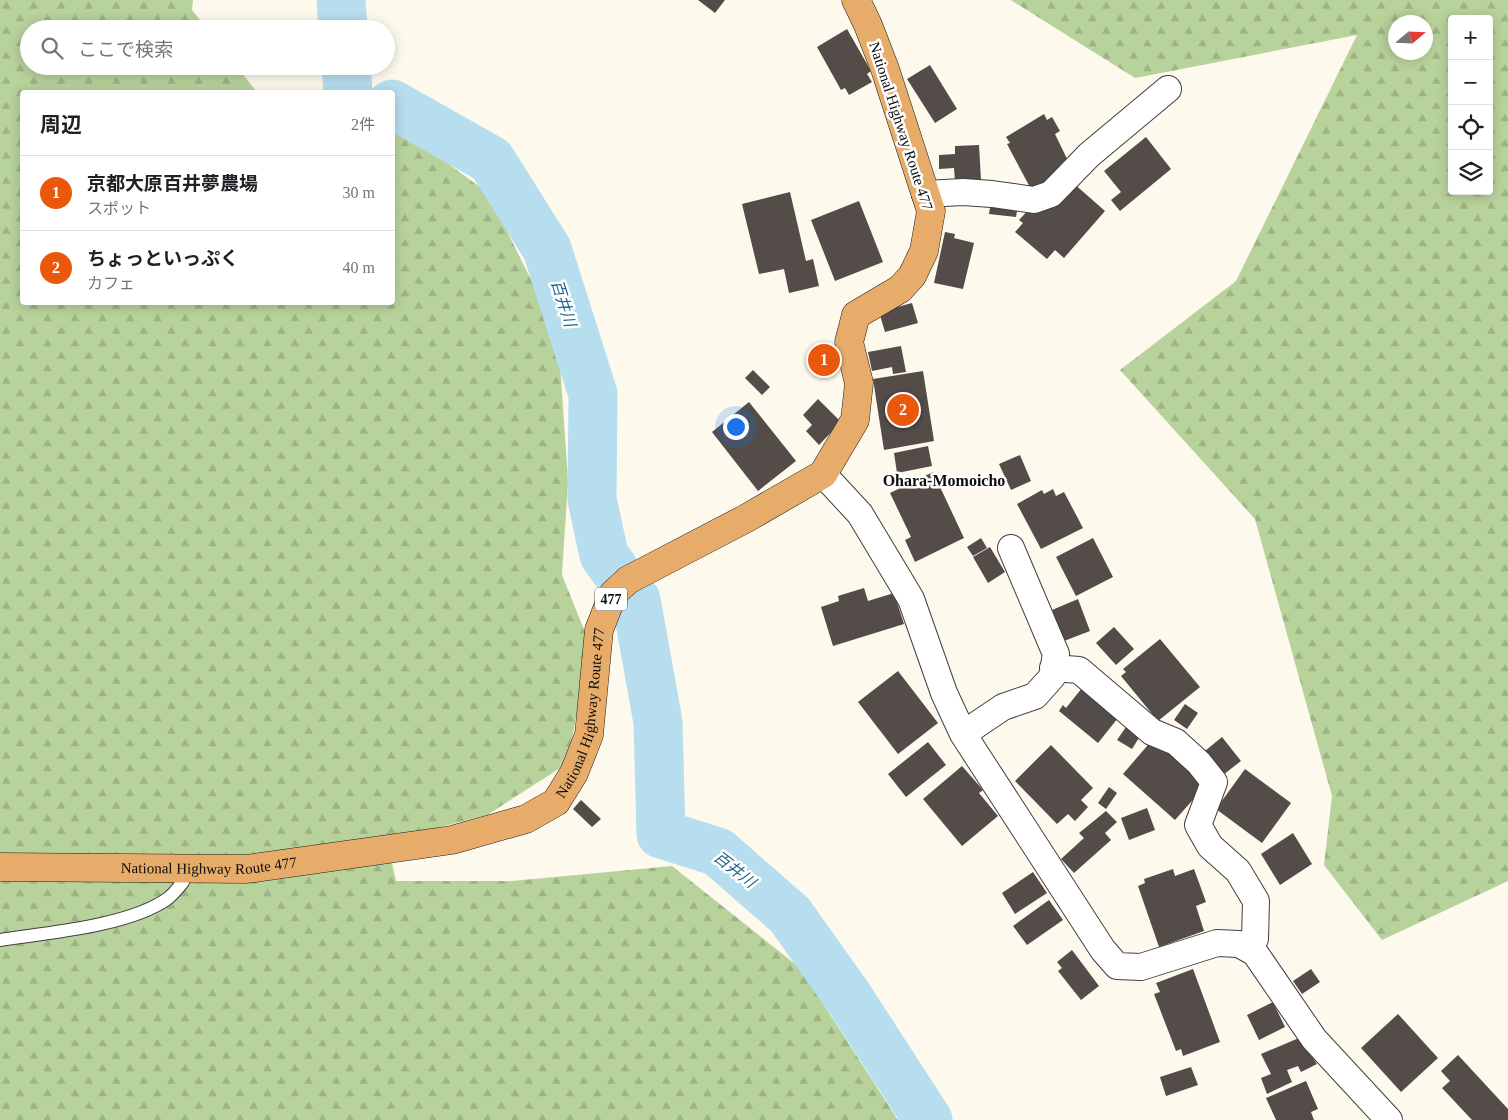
<!DOCTYPE html>
<html lang="ja">
<head>
<meta charset="utf-8">
<style>
	:root { --surface:#fff; --page:#f6f6f6; --text:#202124; --muted:#757577; --line:#e0e0e0; --accent:#ea580c }
	body { margin:0; font-family:"Times New Roman","Noto Sans JP",serif; background:var(--page); color:var(--text) }
	.controls { position:absolute; right:15px; top:15px; display:grid; overflow:hidden; border-radius:5px; box-shadow:0 2px 12px #0003 }
	.controls button { width:45px; height:45px; display:grid; place-items:center; padding:0; border:0; border-bottom:1px solid var(--line); background:var(--surface); color:var(--text); font:25px sans-serif }
	.compass { position:absolute; left:1388px; top:15px; width:45px; height:45px; border-radius:50%; background:var(--surface); box-shadow:0 2px 12px #0003; rotate:71deg }
	.you { position:absolute; left:735px; top:426px; width:18px; height:18px; margin:-12px; border:4px solid #fff; border-radius:50%; background:#1a73e8; box-shadow:0 0 0 8px #1a73e833 }
	.badge { display:grid; place-items:center; width:32px; height:32px; border-radius:50%; background:var(--accent); color:#fff; font-size:16px; font-weight:700 }
	.pin { position:absolute; translate:-50% -50%; border:2px solid #fff; box-shadow:0 1px 5px #0006 }
	.list { margin:0; padding:0; list-style:none }
	h2 { display:flex; justify-content:space-between; align-items:center; height:65px; margin:0; padding:0 20px; font-size:21px }
	h2 small { font-size:16px; font-weight:400; color:var(--muted) }
	.list li { display:grid; grid-template-columns:32px 1fr auto; gap:15px; align-items:center; box-sizing:border-box; height:75px; padding:0 20px; border-top:1px solid var(--line) }
	.list b { display:block; font-size:19px; white-space:nowrap }
	.list p { margin:0; font-size:16px; white-space:nowrap; color:var(--muted) }
	.list em { font-size:16px; font-style:normal; color:var(--muted) }
	.icon { flex:none; width:28px; height:28px; fill:none; stroke:currentColor; stroke-width:2; stroke-linecap:round; stroke-linejoin:round }
	.map { position:relative; flex:none; width:1508px; height:1120px; overflow:hidden }
	.search { position:absolute; background:var(--surface); box-shadow:0 2px 12px #0003; left:20px; top:20px; width:375px; height:55px; display:flex; align-items:center; gap:12px; box-sizing:border-box; padding:0 18px; border-radius:28px; color:var(--muted); font-size:19px }
	.panel { position:absolute; background:var(--surface); box-shadow:0 2px 12px #0003; left:20px; top:90px; width:375px; height:215px; border-radius:5px }
	.map>svg:first-child { display:block }
	.forest { fill:url(#forest-firs); fill-rule:evenodd }
	.lines { fill:none; stroke-linecap:round; stroke-linejoin:round }
	.river { stroke:#b6deef; stroke-width:49 }
	.building { fill:#534c49 }
	.service-casing { stroke:#3f3f3f; stroke-width:14 }
	.minor-casing { stroke:#3f3f3f; stroke-width:28 }
	.trunk-casing { stroke:#1d1d1d; stroke-width:29 }
	.service { stroke:#fff; stroke-width:12 }
	.minor { stroke:#fff; stroke-width:26 }
	.trunk { stroke:#e7ac6a; stroke-width:28 }
	.labels { text-anchor:middle; stroke-width:5; stroke-linejoin:round; paint-order:stroke }
	.shield { fill:#fff; stroke:#555; stroke-width:1 }
	.shield-label { font-size:14px; font-weight:bold; fill:#0c0c0c }
	.street-label { font-size:15px; fill:#0c0c0c; stroke:#fff }
	.water-label { font-size:16px; font-style:italic; fill:#23688f; stroke:#fff }
	.neighbourhood-label { font-size:16px; font-weight:bold; fill:#0c0c0c; stroke:#fff }
</style>
</head>
<body>
<div class="map">
<svg width="1508" height="1120" viewBox="0 0 1508 1120">
	<defs>
		<pattern id="forest-firs" width="22" height="20" patternUnits="userSpaceOnUse" patternTransform="scale(1.25)"><rect width="22" height="20" fill="#b8d29b"/><path d="M5 1l3.5 6h-7zM16 11l3.5 6h-7z" fill="#9db384"/></pattern>
	</defs>
	<rect width="100%" height="100%" fill="#fdf9ec"/>
	<path class="forest" d="M0 0H193L192 10 207 29H29V66H236L257 92H22V302H392L393 123 488 193 558 334 568 481 562 575 589 642 568 763 487 815 387 841 396 881H512L672 866 800 968 898 1120H0Z
		M1011 0H1508V881L1382 940 1324 865 1332 796 1255 519 1120 370 1236 281 1357 35 1135 78ZM1452 19H1489V191H1452ZM1426 22V52H1396V22Z"/>
	<g class="lines">
		<path class="river" d="M341 0 343 29
			M346 66 348 92
			M392 104 491 160 547 249 593 394 592 499 604 555 614 569
			M636 600 658 722 661 834 718 852 790 915 849 998 928 1120"/>
	</g>
	<path class="building" d="M698 0H725L715 13Z
		M847 29 871 71 867 74 872 82 849 95 845 88 841 90 817 47Z
		M930 65 957 109 935 123 907 79Z
		M1044 114 1047 120 1052 117 1060 131 1055 134 1071 167 1033 193 1007 144 1010 143 1006 137Z
		M1146 137 1171 169 1120 211 1111 200 1121 192 1104 171Z
		M979 145 981 180 955 182 954 168 939 169V155L955 154V146Z
		M1072 182 1105 211 1064 258 1055 250 1047 259 1015 232 1023 223 1019 220 1033 205Z
		M790 192 806 261 813 259 819 286 789 293 784 269 759 274 742 204Z
		M859 201 883 262 835 281 811 220Z
		M991 201 1018 205 1016 217 989 214Z
		M945 232 955 234 954 238 974 243 963 289 934 283Z
		M912 303 918 323 885 332 879 312Z
		M831 344 839 369 817 376 809 351Z
		M901 346 906 372 893 374 892 367 872 371 868 352Z
		M753 370 770 387 762 395 745 378Z
		M923 371 934 441 884 450 873 379Z
		M818 399 841 422 819 445 806 431 812 425 803 415Z
		M749 402 796 461 758 491 712 432Z
		M928 446 932 466 897 473 894 453Z
		M1020 455 1031 481 1011 490 999 464Z
		M933 472 964 538 915 562 905 540 911 537 890 493Z
		M1053 489 1056 496 1064 492 1083 528 1041 549 1017 504 1042 490 1044 494Z
		M981 538 987 548 973 556 967 547Z
		M1093 538 1113 577 1076 596 1056 557Z
		M990 547 1005 572 988 583 973 557Z
		M864 588 868 601 894 593 904 624 833 646 821 607 839 601 838 596Z
		M1078 599 1090 631 1064 641 1052 610Z
		M1114 627 1134 649 1116 665 1096 643Z
		M1160 639 1200 687 1158 721 1121 676 1126 672 1123 669Z
		M898 671 938 723 898 754 858 702Z
		M1082 688 1118 718 1098 743 1059 711 1063 705 1066 708Z
		M1185 704 1198 713 1187 729 1174 720Z
		M1128 724 1142 733 1132 749 1117 740Z
		M1222 737 1241 761 1223 775 1205 751Z
		M1153 739 1206 785 1175 820 1123 774Z
		M928 742 946 765 906 797 888 774Z
		M1051 745 1093 788 1081 800 1088 807 1075 821 1068 814 1057 824 1015 781Z
		M962 766 983 790 979 793 998 816 962 846 923 799Z
		M1245 769 1291 803 1262 843 1216 809Z
		M1109 787 1117 793 1106 809 1098 803Z
		M581 800 601 819 592 827 573 809Z
		M1147 808 1155 830 1129 840 1121 818Z
		M1106 811 1117 822 1105 833 1111 840 1074 873 1061 859 1084 838 1079 833Z
		M1293 833 1312 864 1280 885 1261 854Z
		M1173 869 1175 876 1194 869 1206 902 1196 906 1204 931 1159 947 1138 886 1145 883 1144 879Z
		M1033 872 1047 893 1015 914 1002 893Z
		M1049 900 1063 920 1027 945 1013 926Z
		M1072 950 1099 986 1081 1000 1058 971 1062 968 1057 962Z
		M1193 969 1220 1042 1183 1056 1181 1049 1176 1051 1154 994 1160 992 1156 983Z
		M1311 969 1320 982 1302 994 1293 981Z
		M1273 1002 1285 1027 1259 1040 1247 1015Z
		M1398 1014 1438 1058 1401 1092 1361 1048Z
		M1299 1038 1317 1064 1301 1072 1298 1066 1287 1070 1292 1082 1267 1094 1261 1078 1271 1074 1261 1054Z
		M1458 1055 1508 1109V1120H1472L1442 1088 1450 1081 1441 1071Z
		M1191 1067 1198 1085 1166 1096 1160 1077Z
		M1306 1081 1318 1109 1311 1112 1314 1120H1276L1266 1098Z"/>
	<g class="lines">
		<g class="service-casing">
			<path id="service" d="M0 940C46 933 129 926 167 899 173 895 178 888 183 882L171 872"/>
		</g>
		<g class="minor-casing">
			<path id="minor" d="M925 194 963 192 992 194 1034 200 1051 194 1089 155 1168 89
				M823 474 860 514 911 599 944 693 963 734 1103 950 1117 966 1141 967 1217 943 1239 944 1255 953 1314 1039 1389 1120
				M1053 668 1079 670 1152 732 1176 742 1199 763 1214 782 1198 825 1210 846 1238 871 1256 901 1255 939 1248 949
				M963 734 1003 707 1035 696 1052 677 1056 654 1011 548"/>
		</g>
		<g class="trunk-casing">
			<g id="trunk">
				<path id="s1" d="M0 867 247 869 452 840 526 819 556 802 574 773 589 735 599 630 613 594 628 580 745 519 823 474 855 420 859 383 849 342 856 315 900 289 912 276 924 251 931 211 885 69 868 25 856 0"/>
			</g>
		</g>
		<use href="#service" class="service"/>
		<use href="#minor" class="minor"/>
		<use href="#trunk" class="trunk"/>
	</g>
	<g class="labels">
		<rect class="shield" x="595" y="587.5" width="32" height="23" rx="4"/>
		<g class="shield-label">
			<text x="611" y="604">477</text>
		</g>
		<g class="street-label">
			<text transform="translate(901 126) rotate(72)" y="5">National Highway Route 477</text>
			<text dy="5" stroke="none"><textPath href="#s1" startOffset="660">National Highway Route 477</textPath></text>
			<text dy="5" stroke="none"><textPath href="#s1" startOffset="209">National Highway Route 477</textPath></text>
		</g>
		<g class="water-label">
			<text transform="translate(564 303) rotate(72)" y="6">百井川</text>
			<text transform="translate(735 869) rotate(38)" y="6">百井川</text>
		</g>
		<g class="neighbourhood-label">
			<text x="944" y="486">Ohara-Momoicho</text>
		</g>
	</g>
</svg>
<div class="controls">
<button>+</button>
<button>−</button>
<button><svg class="icon" aria-label="locate" viewBox="0 0 24 24"><circle cx="12" cy="12" r="6"/><path d="M12 2v4M12 18v4M2 12h4M18 12h4"/></svg></button>
<button><svg class="icon" aria-label="layers" viewBox="0 0 24 24"><path d="M12 4l9 5-9 5-9-5zM3 14l9 5 9-5"/></svg></button>
</div>
<svg class="compass" viewBox="-18 -18 36 36"><path d="M0-13l5 13h-10z" fill="#e53935"/><path d="M0 13l5-13h-10z" fill="#757577"/></svg>
<div class="you"></div>
<div class="pin badge" style="left:824px;top:360px">1</div>
<div class="pin badge" style="left:903px;top:410px">2</div>
<div class="search"><svg class="icon" aria-label="search" viewBox="0 0 24 24"><circle cx="10" cy="10" r="6"/><path d="M15 15l6 6"/></svg>ここで検索</div>
<section class="panel">
<h2>周辺<small>2件</small></h2>
<ul class="list">
<li><span class="badge">1</span><div><b>京都大原百井夢農場</b><p>スポット</p></div><em>30 m</em></li>
<li><span class="badge">2</span><div><b>ちょっといっぷく</b><p>カフェ</p></div><em>40 m</em></li>
</ul>
</section>
</div>
</body>
</html>
